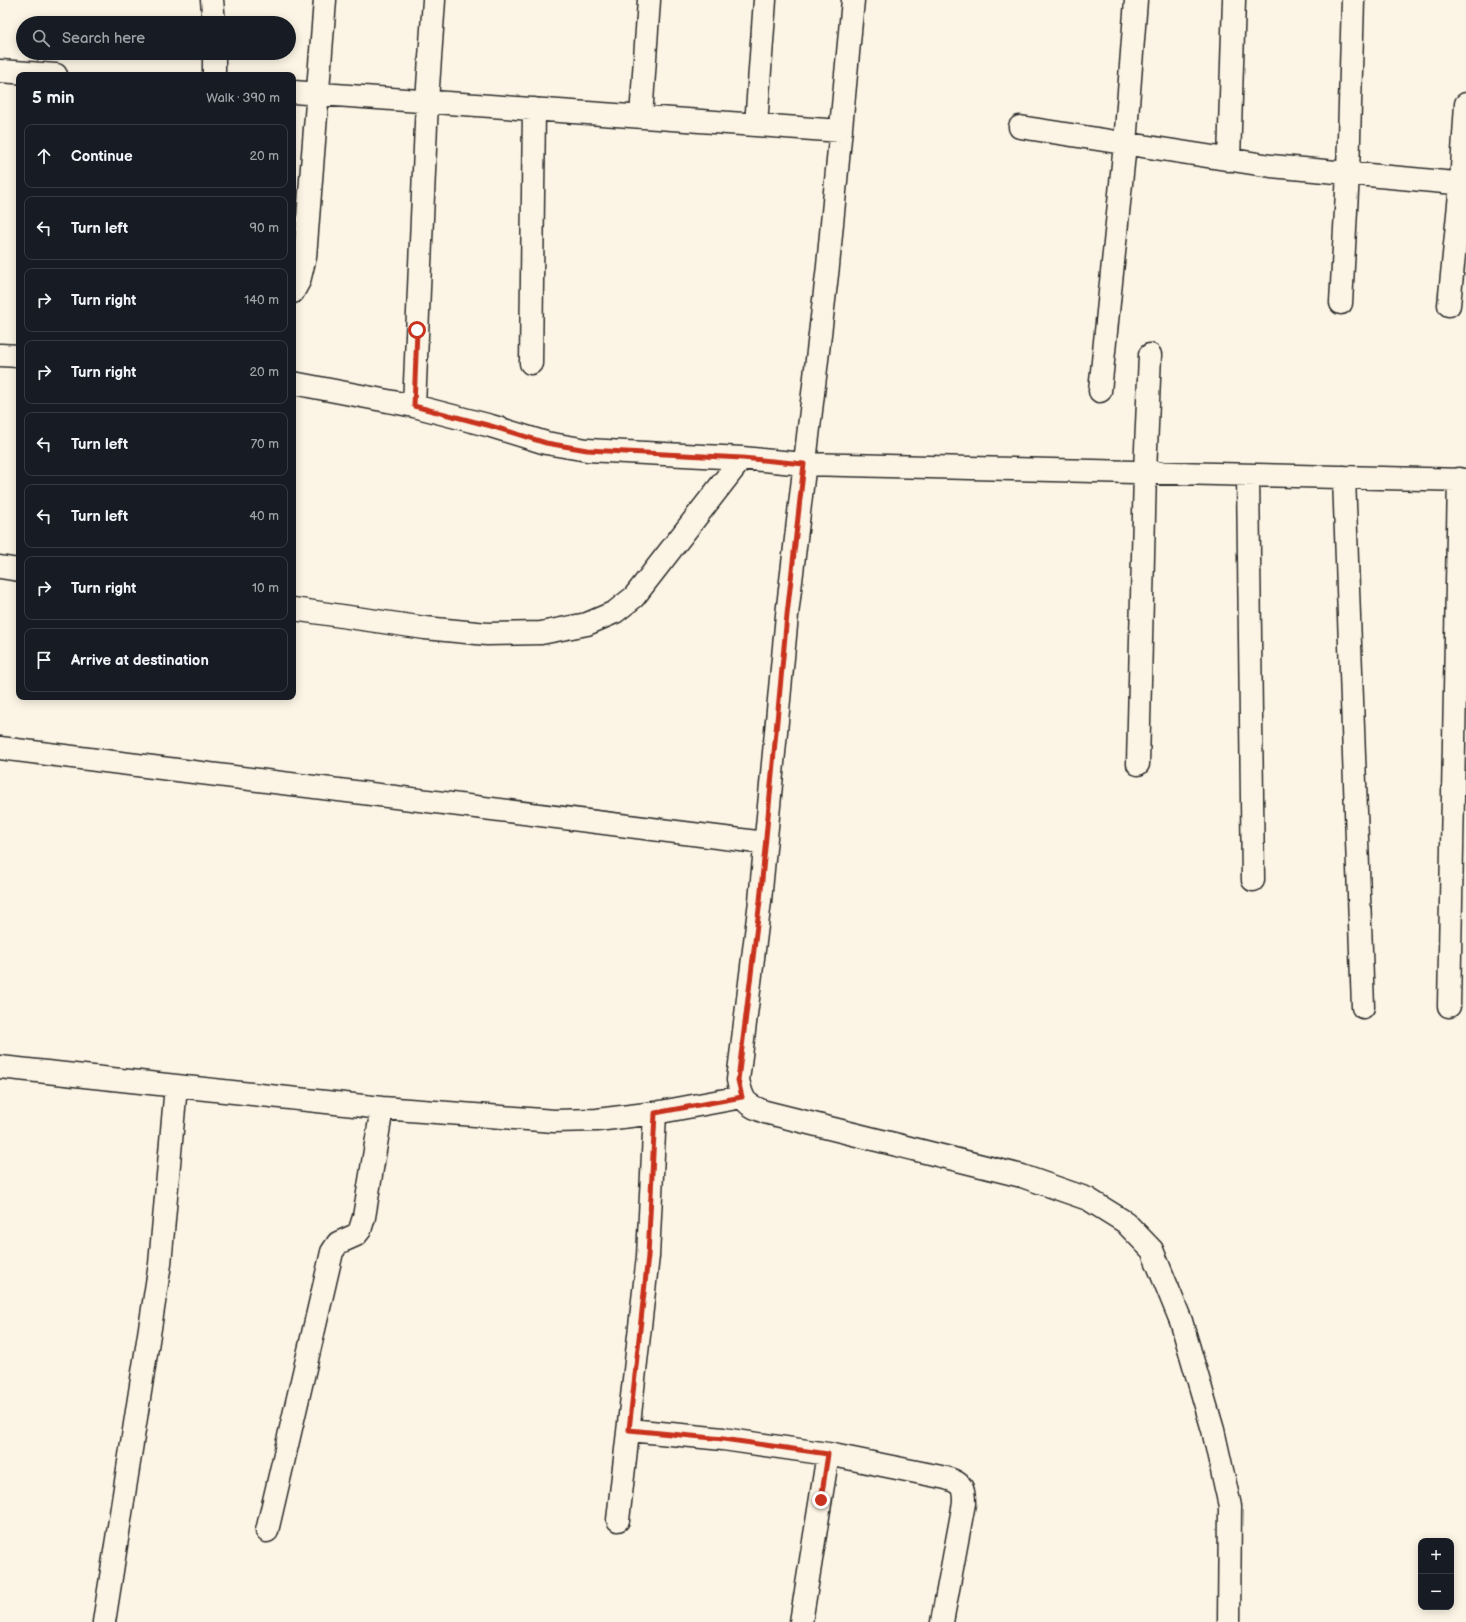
<!DOCTYPE html>
<html lang="en">
<head>
<meta charset="utf-8">
<style>
	:root { --surface:#171b24; --page:#20242c; --text:#f1f3f6; --muted:#9ea1a6; --line:#363941 }
	body { margin:0; font-family:"Balsamiq Sans",sans-serif; background:var(--page); color:var(--text) }
	.controls { position:absolute; right:12px; bottom:12px; display:grid; overflow:hidden; border-radius:8px; box-shadow:0 2px 10px #0003 }
	.controls button { width:36px; height:36px; display:grid; place-items:center; padding:0; border:0; border-bottom:1px solid var(--line); background:var(--surface); color:var(--text); font:20px sans-serif }
	.stop { position:absolute; width:12px; height:12px; margin:-9px; border:3px solid #c8321e; border-radius:50%; background:#fff }
	.stop.end { background:#c8321e; border-color:#fff; box-shadow:0 1px 4px #0008 }
	.list { margin:0; padding:0; list-style:none }
	h2 { display:flex; justify-content:space-between; align-items:center; height:52px; margin:0; padding:0 16px; font-size:17px }
	h2 small { font-size:13px; font-weight:400; color:var(--muted) }
	.list li { display:grid; grid-template-columns:26px 1fr auto; gap:12px; align-items:center; box-sizing:border-box; height:64px; margin:0 8px 8px; padding:0 8px; border:1px solid var(--line); border-radius:8px }
	.list b { display:block; font-size:15px; white-space:nowrap }
	.list em { font-size:13px; font-style:normal; color:var(--muted) }
	.icon { flex:none; width:22px; height:22px; fill:none; stroke:currentColor; stroke-width:2; stroke-linecap:round; stroke-linejoin:round }
	.map { position:relative; flex:none; width:1466px; height:1622px; overflow:hidden }
	.search { position:absolute; background:var(--surface); box-shadow:0 2px 10px #0003; left:16px; top:16px; width:280px; height:44px; display:flex; align-items:center; gap:10px; box-sizing:border-box; padding:0 14px; border-radius:22px; color:var(--muted); font-size:15px }
	.panel { position:absolute; background:var(--surface); box-shadow:0 2px 10px #0003; left:16px; top:72px; width:280px; height:628px; border-radius:8px }
	.map>svg:first-child { display:block }
	.lines { fill:none; stroke-linecap:round; stroke-linejoin:round }
	.minor-casing { stroke:#2b2b2b; stroke-width:25 }
	.minor { stroke:#fcf5e5; stroke-width:22 }
	.route { stroke:#c8321e; stroke-width:5 }
</style>
</head>
<body>
<div class="map">
<svg width="1466" height="1622" viewBox="0 0 1466 1622">
	<rect width="100%" height="100%" fill="#fcf5e5"/>
	<filter id="ink" filterUnits="userSpaceOnUse"><feTurbulence type="fractalNoise" baseFrequency=".025" numOctaves="2"/><feDisplacementMap in="SourceGraphic" scale="8" xChannelSelector="R" yChannelSelector="G"/><feConvolveMatrix kernelMatrix="1 2 1 2 8 2 1 2 1" color-interpolation-filters="sRGB"/></filter>
	<g filter="url(#ink)">
		<g class="lines">
			<g class="minor-casing">
				<path id="minor" d="M212 0 214 23
					M853 0 828 266 787 615 760 901 738 1080C743 1102 745 1104 765 1112L1022 1176 1088 1199 1125 1222 1152 1250 1181 1321 1213 1430 1230 1506 1229 1622
					M0 71 56 75
					M214 75V53
					M293 92 841 131
					M641 117 649 0
					M756 125 765 0
					M1020 127 1271 166 1466 184
					M1229 160 1234 0
					M293 292 299 281 305 257 325 0
					M1341 303 1348 173 1353 0
					M1449 305 1461 184 1466 104
					M0 355 19 356
					M531 363 534 109
					M293 383 414 406 491 426 546 443 587 450 742 458 804 464 1466 480
					M1100 391 1125 144 1136 0
					M414 406 427 101 434 0
					M1248 475 1253 880
					M1344 477 1363 1007
					M0 567 19 570
					M293 609 425 628 487 634 541 633 587 624 615 612 634 597 742 458
					M0 748 765 843
					M1138 764 1145 472 1150 355
					M1449 1006 1459 479
					M0 1067 382 1108 554 1121 597 1120 655 1113 742 1097
					M629 1430 723 1439 828 1454 946 1478C962 1483 964 1487 964 1503L942 1622
					M618 1520 648 1256 655 1113
					M267 1531 332 1252 338 1243 356 1235 360 1230 364 1217 382 1108
					M104 1622 160 1264 176 1086
					M801 1622 828 1454"/>
			</g>
			<use href="#minor" class="minor"/>
		</g>
	</g>
	<g class="lines" filter="url(#ink)">
		<path class="route" d="M417 330 414 406 491 426 546 443 587 450 742 458 804 464 787 615 760 901 738 1080 742 1097 655 1113 648 1256 629 1430 723 1439 828 1454 821 1500"/>
	</g>
</svg>
<div class="controls">
<button>+</button>
<button>−</button>
</div>
<div class="stop" style="left:417px;top:330px"></div>
<div class="stop end" style="left:821px;top:1500px"></div>
<div class="search"><svg class="icon" aria-label="search" viewBox="0 0 24 24"><circle cx="10" cy="10" r="6"/><path d="M15 15l6 6"/></svg>Search here</div>
<section class="panel">
<h2>5 min<small>Walk · 390 m</small></h2>
<ul class="list">
<li><svg class="icon" aria-label="ahead" viewBox="0 0 24 24"><path d="M12 20V5M6 11l6-6 6 6"/></svg><div><b>Continue</b></div><em>20 m</em></li>
<li><svg class="icon" aria-label="left" viewBox="0 0 24 24"><path d="M17 20v-9H6M10 6l-5 5 5 5"/></svg><div><b>Turn left</b></div><em>90 m</em></li>
<li><svg class="icon" aria-label="right" viewBox="0 0 24 24"><path d="M7 20v-9h11M14 6l5 5-5 5"/></svg><div><b>Turn right</b></div><em>140 m</em></li>
<li><svg class="icon" aria-label="right" viewBox="0 0 24 24"><path d="M7 20v-9h11M14 6l5 5-5 5"/></svg><div><b>Turn right</b></div><em>20 m</em></li>
<li><svg class="icon" aria-label="left" viewBox="0 0 24 24"><path d="M17 20v-9H6M10 6l-5 5 5 5"/></svg><div><b>Turn left</b></div><em>70 m</em></li>
<li><svg class="icon" aria-label="left" viewBox="0 0 24 24"><path d="M17 20v-9H6M10 6l-5 5 5 5"/></svg><div><b>Turn left</b></div><em>40 m</em></li>
<li><svg class="icon" aria-label="right" viewBox="0 0 24 24"><path d="M7 20v-9h11M14 6l5 5-5 5"/></svg><div><b>Turn right</b></div><em>10 m</em></li>
<li><svg class="icon" aria-label="arrive" viewBox="0 0 24 24"><path d="M6 21V4h12l-3 4 3 4H6"/></svg><div><b>Arrive at destination</b></div></li>
</ul>
</section>
</div>
</body>
</html>
